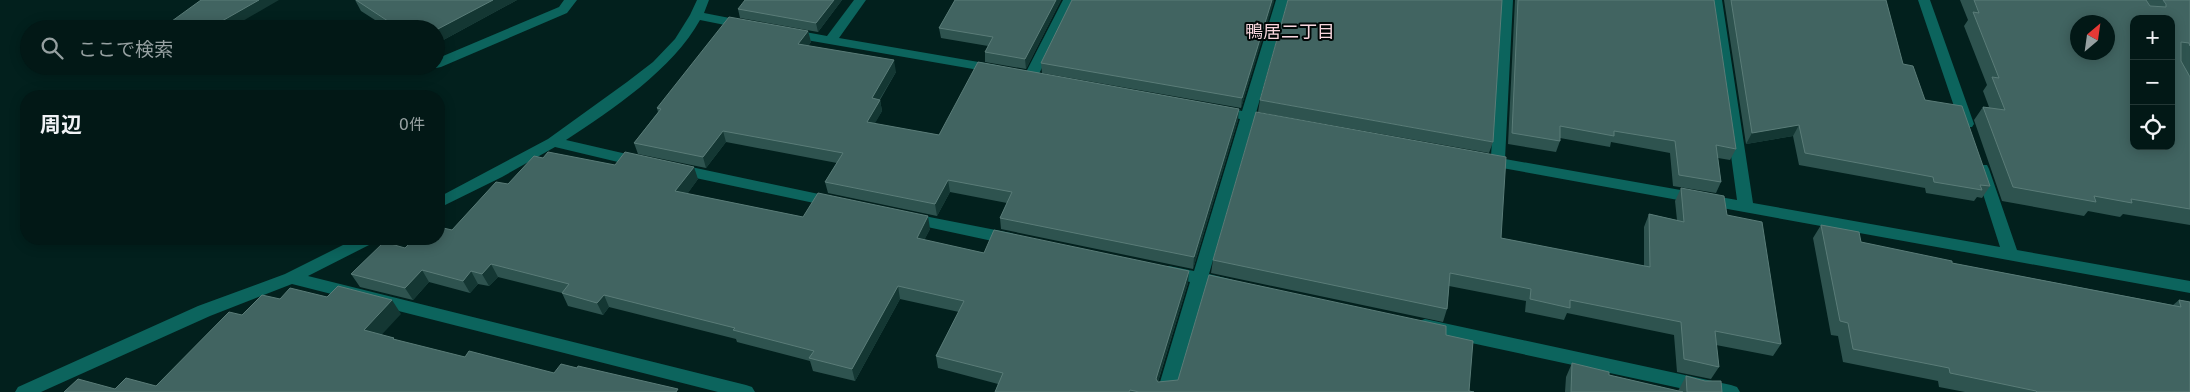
<!DOCTYPE html>
<html lang="ja">
<head>
<meta charset="utf-8">
<style>
	:root { --surface:#021816; --page:#102523; --text:#f1f3f6; --muted:#96a0a1; --line:#233735 }
	body { margin:0; font-family:"DejaVu Sans","Noto Sans JP",sans-serif; background:var(--page); color:var(--text) }
	.controls { position:absolute; right:15px; top:15px; display:grid; overflow:hidden; border-radius:10px; box-shadow:0 2px 12px #0003 }
	.controls button { width:45px; height:45px; display:grid; place-items:center; padding:0; border:0; border-bottom:1px solid var(--line); background:var(--surface); color:var(--text); font:25px sans-serif }
	.compass { position:absolute; left:2070px; top:15px; width:45px; height:45px; border-radius:50%; background:var(--surface); box-shadow:0 2px 12px #0003; rotate:29deg }
	.list { margin:0; padding:0; list-style:none }
	h2 { display:flex; justify-content:space-between; align-items:center; height:65px; margin:0; padding:0 20px; font-size:21px }
	h2 small { font-size:16px; font-weight:400; color:var(--muted) }
	.icon { flex:none; width:28px; height:28px; fill:none; stroke:currentColor; stroke-width:2; stroke-linecap:round; stroke-linejoin:round }
	.map { position:relative; flex:none; width:2190px; height:392px; overflow:hidden }
	.search { position:absolute; background:var(--surface); box-shadow:0 2px 12px #0003; left:20px; top:20px; width:425px; height:55px; display:flex; align-items:center; gap:12px; box-sizing:border-box; padding:0 18px; border-radius:28px; color:var(--muted); font-size:19px }
	.panel { position:absolute; background:var(--surface); box-shadow:0 2px 12px #0003; left:20px; top:90px; width:425px; height:155px; border-radius:20px }
	.map>svg:first-child { display:block }
	.lines { fill:none; stroke-linecap:round; stroke-linejoin:round }
	.minor { fill:#0c645d; fill-rule:evenodd }
	.wall { fill:#2e534f }
	.shaded-wall { fill:#143733 }
	.building { fill:#416461; stroke:#5a7c78; fill-rule:evenodd }
	.labels { text-anchor:middle; stroke-width:4; stroke-linejoin:round; paint-order:stroke }
	.neighbourhood-label { font-size:18px; fill:#f7d5dd; stroke:#000807 }
</style>
</head>
<body>
<div class="map">
<svg width="2190" height="392" viewBox="0 0 2190 392">
	<rect width="100%" height="100%" fill="#02201d"/>
	<g class="lines">
		<path class="minor" d="M564 0H577L567 13 441 67 436 68 431 66H436V59L559 7Z
			M697 0H709L704 13 745 21 751 25 745 29 700 20C673 69 612 110 566 140L644 158 646 162 644 166 639 167 555 147 502 177 439 208V197L548 139 627 82 653 62 675 39 690 15Z
			M854 0H866L839 38 996 65 1003 69 996 73 789 37 783 33 789 29 827 36Z
			M1063 0H1075L1038 76 1031 80 1026 79 1024 76Z
			M1276 0H1288L1256 113 1278 118 1280 121 1278 124 1273 126 1253 122 1209 274 1233 280 1235 284 1233 288 1227 290 1206 286 1175 392H1157L1190 282 1163 276 1161 272 1163 268 1169 266 1194 271 1240 119 1215 114 1213 111 1215 108 1220 106 1242 111Z
			M1501 0H1513L1505 159 1737 200 1710 0H1722L1753 203 2000 247 1975 169 1977 165H1987L1989 169 2017 250 2190 281V293L1480 164 1478 160 1480 156H1491Z
			M1918 0H1930L1974 124 1972 127H1962L1960 124Z
			M677 164 833 197 838 198 841 202 838 206 833 207 672 173 670 169 672 165Z
			M909 213 1011 233 1016 235 1019 239 1016 243 1011 245 904 222 901 218 904 214Z
			M355 239H376L373 243 308 276 746 385 752 387 755 392H718L292 284 210 316 41 392H15L18 387 198 306 285 274Z
			M1425 319 1731 385 1737 387 1740 392H1698L1425 333 1419 331 1417 326 1419 321Z"/>
	</g>
	<path class="wall" d="M355 0H517L436 44V29H389L361 11Z
		M842 0 818 32 740 18 738 9Z
		M955 0H1061L1026 69 985 62V52L988 46 941 38 939 28Z
		M1072 0H1274L1241 108 1042 73 1041 63Z
		M1515 0H1714L1736 149 1730 160 1718 158 1721 182 1716 193 1673 186 1670 153 1611 142 1610 147 1560 138V141L1556 152 1508 144Z
		M1724 0H1886L1903 64 1925 100 1990 186 1982 198 1977 197 1974 201 1926 193 1925 188 1799 165 1793 136 1746 144Z
		M1960 0H2190V225L2123 214 2120 217 2088 211 2084 216 2002 201 1974 120 1983 107H1989L1983 91 1987 85 1964 26 1968 20Z
		M808 31 811 42 808 46 896 72 880 100 882 111 874 124 939 135 1238 120 1193 269 1001 229 1000 218 1007 203 950 192 937 216 828 193 825 182 837 163 726 142 706 168 638 154 634 143 658 112 657 108Z
		M1260 100 1493 142 1489 153 1258 112Z
		M543 158 615 165 698 179 687 194 803 217 930 229 924 240 984 253 1188 283 1158 382 1178 380 1446 335 1469 391 1474 392H995L998 384 938 368 936 356 959 312 900 299 855 381 813 371 810 361 737 342 736 339 609 307 603 315 568 306 562 293 498 277 489 286 478 284 470 293 429 282 413 300 360 287 351 274 405 248 452 230 508 184Z
		M1681 188 1781 344 1773 356 1716 345 1719 367 1711 379 1677 372 1674 335 1567 313 1564 320 1525 312 1526 301 1449 286 1447 309 1443 322 1211 273 1213 260 1501 238 1644 266V227L1649 214 1677 220 1675 201Z
		M1821 225 1861 242 1952 263 2173 305 2179 300 2190 302V392H1965L1939 387 1938 381 1843 362 1838 336 1831 335 1813 238Z
		M1572 363 1609 375 1678 391 1686 376 1722 392H1565L1566 377Z"/>
	<path class="shaded-wall" d="M259 0H279L229 29H208Z
		M493 0H517L436 44V30Z
		M834 0H842L818 32 816 23Z
		M1056 0H1061L1026 69 1025 59Z
		M1272 0H1274V2L1241 108 1242 98Z
		M808 31 811 42 801 56 798 44Z
		M894 60 896 72 873 110 872 98Z
		M880 100 882 111 869 134 867 122Z
		M1239 109 1238 120 1193 269 1194 257Z
		M1799 125 1793 136 1746 144 1752 133Z
		M723 131 726 142 706 168 703 157Z
		M694 167 698 179 680 204 675 191Z
		M948 180 950 192 937 216 935 204Z
		M928 216 930 229 919 251 917 238Z
		M491 264 498 277 489 286 482 274Z
		M422 270 429 282 413 300 405 288Z
		M471 271 478 284 470 293 463 281Z
		M1189 271 1188 283 1155 391 1156 379Z
		M898 286 900 299 855 381 852 369Z
		M604 295 609 307 603 315 597 303Z
		M392 300 401 314 373 344 364 330Z"/>
	<path class="building" d="M201 0H259L208 29H161Z
		M356 0H493L436 30V29H400Z
		M745 0H834L816 23 738 9Z
		M955 0H1056L1025 59 985 52 993 37 939 28Z
		M1072 0H1272L1242 98 1041 63Z
		M1288 0H1502L1493 142 1260 100Z
		M1518 0H1714L1736 149 1716 145 1721 182 1679 175 1675 141 1614 131V136L1560 126V141L1512 133Z
		M1731 0H1886L1903 64 1913 66 1925 100 1962 106 1990 186 1980 185 1982 190 1934 182 1933 177 1805 153 1799 125 1752 133Z
		M1974 0H2146L2150 6 2166 7V4L2163 0H2190V46L2189 43 2181 42V61L2190 77V209L2131 199 2132 203 2094 196 2096 202 2013 187 1983 107 2005 110 1992 77 1999 78 1973 12 1979 13ZM2134 19H2171V146H2134ZM2078 22H2108V52H2078Z
		M729 17 808 31 798 44 894 60 872 98 880 100 867 122 939 135 978 62 1239 109 1194 257 1000 218 1012 192 948 180 935 204 825 182 843 153 723 131 703 157 634 143 661 109 657 108Z
		M1256 112 1506 157 1501 238 1650 267 1649 214 1684 222 1681 188 1724 196 1727 215 1762 222 1781 344 1715 331 1719 367 1684 359 1681 322 1570 300V308L1530 299 1531 289 1450 273 1447 309 1213 260Z
		M548 152 615 165 625 152 694 167 675 191 803 217 818 193 928 216 917 238 984 253 994 230 1189 271 1156 379 1158 382 1178 380 1209 275 1446 326V335L1473 341 1469 391 1474 392H1139L1130 390 1129 392H995L1003 373 936 356 964 301 898 286 852 369 809 358 814 351 733 330 735 328 604 295 597 303 562 293 569 284 491 264 482 274 471 271 463 281 422 270 405 288 351 274 384 242 405 248 414 239H439V227L452 230 496 182 508 184 534 156 543 158Z
		M1821 225 1859 232 1861 242 1952 261V263L2181 307 2179 300 2190 302V392H2037L2036 391 1950 373 1949 368 1853 349 1848 323 1840 321Z
		M338 286 392 300 364 330 394 338 393 339 465 357 469 351 554 373 561 364 577 368 578 366 678 389 676 392H64L78 379 115 389 126 378 156 386 229 312 242 315 262 295 280 299 290 288 327 297Z
		M1572 363 1609 372V375L1683 392H1571Z
		M1686 376 1705 381H1721L1722 392H1687Z"/>
	<g class="labels">
		<g class="neighbourhood-label">
			<text x="1290" y="38">鴨居二丁目</text>
		</g>
	</g>
</svg>
<div class="controls">
<button>+</button>
<button>−</button>
<button><svg class="icon" aria-label="locate" viewBox="0 0 24 24"><circle cx="12" cy="12" r="6"/><path d="M12 2v4M12 18v4M2 12h4M18 12h4"/></svg></button>
</div>
<svg class="compass" viewBox="-18 -18 36 36"><path d="M0-13l5 13h-10z" fill="#e53935"/><path d="M0 13l5-13h-10z" fill="#96a0a1"/></svg>
<div class="search"><svg class="icon" aria-label="search" viewBox="0 0 24 24"><circle cx="10" cy="10" r="6"/><path d="M15 15l6 6"/></svg>ここで検索</div>
<section class="panel">
<h2>周辺<small>0件</small></h2>
<ul class="list">
</ul>
</section>
</div>
</body>
</html>
